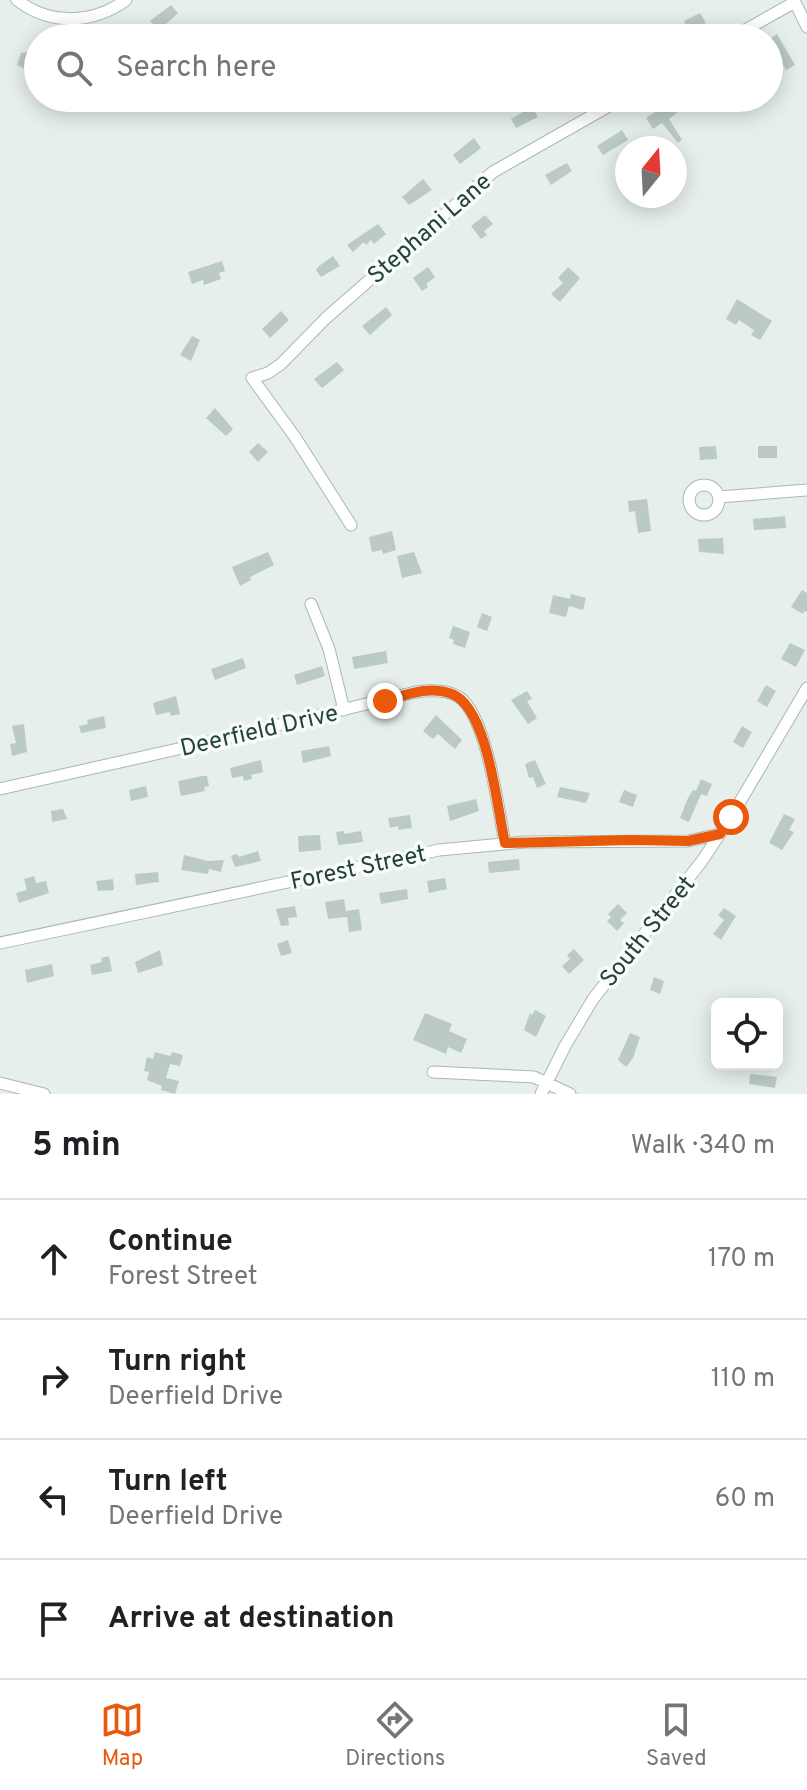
<!DOCTYPE html>
<html lang="en">
<head>
<meta charset="utf-8">
<style>
	:root { --surface:#fff; --page:#f2f2f2; --text:#202124; --muted:#757577; --line:#e0e0e0; --accent:#ea580c }
	body { margin:0; font-family:Overpass,sans-serif; background:var(--page); color:var(--text) }
	.controls { position:absolute; right:24px; bottom:24px; display:grid; overflow:hidden; border-radius:12px; box-shadow:0 4px 20px #0003 }
	.controls button { width:72px; height:72px; display:grid; place-items:center; padding:0; border:0; border-bottom:2px solid var(--line); background:var(--surface); color:var(--text); font:40px sans-serif }
	.compass { position:absolute; left:615px; top:136px; width:72px; height:72px; border-radius:50%; background:var(--surface); box-shadow:0 4px 20px #0003; rotate:18deg }
	.stop { position:absolute; width:24px; height:24px; margin:-18px; border:6px solid #ea580c; border-radius:50%; background:#fff }
	.stop.end { background:#ea580c; border-color:#fff; box-shadow:0 2px 8px #0008 }
	.list { margin:0; padding:0; list-style:none }
	h2 { display:flex; justify-content:space-between; align-items:center; height:104px; margin:0; padding:0 32px; font-size:34px }
	h2 small { font-size:26px; font-weight:400; color:var(--muted) }
	.list li { display:grid; grid-template-columns:52px 1fr auto; gap:24px; align-items:center; box-sizing:border-box; height:120px; padding:0 32px; border-top:2px solid var(--line) }
	.list b { display:block; font-size:30px; white-space:nowrap }
	.list p { margin:0; font-size:26px; white-space:nowrap; color:var(--muted) }
	.list em { font-size:26px; font-style:normal; color:var(--muted) }
	.icon { flex:none; width:44px; height:44px; fill:none; stroke:currentColor; stroke-width:2; stroke-linecap:round; stroke-linejoin:round }
	.map { position:relative; flex:none; width:807px; height:1094px; overflow:hidden }
	.search { position:absolute; background:var(--surface); box-shadow:0 4px 20px #0003; left:24px; right:24px; top:24px; height:88px; display:flex; align-items:center; gap:20px; box-sizing:border-box; padding:0 28px; border-radius:44px; color:var(--muted); font-size:30px }
	.sheet { height:584px; background:var(--surface) }
	nav { display:flex; justify-content:space-around; align-items:center; box-sizing:border-box; height:112px; border-top:2px solid var(--line); background:var(--surface); font-size:22px; color:var(--muted) }
	nav a { display:grid; justify-items:center; gap:4px }
	nav .on { color:var(--accent) }
	.map>svg:first-child { display:block }
	.building { fill:#bbcac4 }
	.lines { fill:none; stroke-linecap:round; stroke-linejoin:round }
	.minor-casing { stroke:#a8b8b2; stroke-width:13 }
	.minor { stroke:#fff; stroke-width:11 }
	.route { stroke:#ea580c; stroke-width:10 }
	.labels { text-anchor:middle; stroke-width:7; stroke-linejoin:round; paint-order:stroke }
	.street-label { font-size:24px; fill:#24423a; stroke:#f7fbf9 }
</style>
</head>
<body>
<div class="map">
<svg width="807" height="1094" viewBox="0 0 807 1094">
	<rect width="100%" height="100%" fill="#e6efeb"/>
	<path class="building" d="M171 5 178 13 165 25 170 32 164 37 150 21Z
		M700 13 706 23 689 32 684 21Z
		M777 34 795 65 786 70 769 40Z
		M27 52 38 54V75L17 65 21 53Z
		M672 101 679 111 669 119 682 140 678 143 662 123 653 129 646 118Z
		M532 107 538 117 516 128 511 119Z
		M622 130 628 140 603 155 597 146Z
		M474 138 481 148 460 164 453 155Z
		M567 163 572 171 551 185 545 175Z
		M423 179 432 190 409 205 402 197Z
		M485 215 493 224 484 231 487 235 481 239 471 226Z
		M378 224 386 234 374 244 371 240 366 245 364 242 353 252 347 245Z
		M333 256 340 266 321 277 316 270 319 266Z
		M222 261 225 271 219 273 221 279 204 285 203 280 192 284 188 272Z
		M428 267 435 277 426 284 428 287 422 291 413 278Z
		M568 267 580 278 560 302 551 294 563 283 558 278Z
		M737 299 772 321 760 340 751 335 754 330 739 320 736 325 726 319Z
		M386 307 392 315 370 335 362 326Z
		M281 311 289 320 270 338 262 329Z
		M192 336 200 340 191 361 180 355Z
		M337 362 344 370 322 388 314 379Z
		M215 408 233 429 226 436 206 418Z
		M258 443 268 452 258 462 249 452Z
		M716 446 717 459 700 460 699 447Z
		M758 446H777V458H758Z
		M647 499 651 531 638 533 635 511 629 512 628 501Z
		M785 516 786 528 754 530 753 519Z
		M392 531 396 550 383 554 382 550 372 552 369 537Z
		M723 538 724 554 699 552 698 539Z
		M268 552 274 565 250 577 251 580 240 586 232 567Z
		M414 552 422 573 402 578 397 556Z
		M802 590 807 593V612L804 611 803 614 791 607Z
		M571 594 586 598 583 610 569 606 566 617 549 613 553 595 570 599Z
		M482 613 492 617 487 631 477 627Z
		M453 626 470 632 465 648 453 644 454 640 449 638Z
		M790 643 805 650 796 667 781 659Z
		M386 651 388 663 354 669 352 657Z
		M243 658 246 668 215 680 211 669Z
		M322 666 325 676 297 685 294 675Z
		M766 685 776 691 767 707 757 701Z
		M527 691 532 699 527 701 537 718 528 724 511 700Z
		M176 696 180 714 171 716 170 712 156 715 153 703Z
		M436 715 462 740 455 749 438 734 433 739 423 731Z
		M104 716 106 728 81 733 79 726 88 724 87 720Z
		M24 724 27 752 12 756 10 744 16 743 12 726Z
		M742 726 752 732 743 748 733 742Z
		M329 746 331 756 303 763 301 751Z
		M261 760 263 772 251 775 252 779 244 781 243 776 232 778 230 768Z
		M535 760 546 784 537 788 533 777 529 778 525 764Z
		M202 776H207L209 786 204 787 205 791 181 796 178 781Z
		M701 779 712 784 707 796 701 794 689 822 680 818 688 798 693 790 696 791Z
		M146 786 148 797 131 801 129 790Z
		M560 787 590 793 586 803 557 797Z
		M624 790 637 795 633 807 619 802Z
		M476 799 479 811 450 821 447 806Z
		M63 809 67 819 52 822 51 811Z
		M784 814 795 819 789 830 794 832 782 850 769 843Z
		M410 815 412 828 398 830V826L390 828 388 818Z
		M344 831V834L361 831 363 842 338 845 336 832Z
		M320 835 321 850 299 852 298 836Z
		M258 851 261 861 235 867 231 856 237 854 239 857Z
		M184 855 208 861 224 860 221 872 209 869 208 874 181 870Z
		M519 859 520 870 489 873 488 862Z
		M158 872 159 882 136 885 135 874Z
		M34 876 36 883 46 881 49 893 19 903 16 893 27 890 24 879Z
		M445 878 447 889 429 893 427 881Z
		M113 879 114 890 98 891 96 881Z
		M407 889 408 899 381 904 379 893Z
		M344 899 346 911 359 909 362 930 349 932 347 917 328 919 325 902Z
		M618 904 627 913 620 920 624 923 617 931 607 921 611 917 608 914Z
		M295 906 297 917 288 918 289 925 281 926 276 909Z
		M724 908 736 916 721 940 713 934 724 920 718 915Z
		M288 940 292 953 281 956 277 944Z
		M574 949 584 960 569 974 562 966 570 959 567 955Z
		M160 950 163 965 138 973 135 962Z
		M109 956 112 971 92 975 90 965 102 962 101 958Z
		M52 964 54 976 27 983 25 970Z
		M654 977 664 981 660 994 650 990Z
		M535 1010 546 1016 536 1037 524 1030 530 1013 532 1015Z
		M425 1013 452 1024 449 1031 467 1039 461 1053 448 1047 446 1054 413 1040Z
		M630 1033 640 1037 633 1058 626 1067 618 1060Z
		M155 1052 170 1056 172 1052 183 1055 180 1066 170 1064 166 1078 179 1081 175 1094 161 1090 162 1086 147 1080 149 1072 144 1071 147 1057 153 1059Z
		M750 1074 777 1077 775 1088 749 1084Z"/>
	<g class="lines">
		<g class="minor-casing">
			<path id="minor" d="M17 0C50 26 93 24 126 0
				M794 0 807 27
				M731 38 795 2
				M689 500a15 15 0 1 1 30 0a15 15 0 1 1-30 0Z
				M719 497 807 490
				M351 525 295 437 252 378 268 373 281 364 326 318 493 172 623 98
				M311 604 329 649 344 710
				M0 789 200 744 416 692C430 690 446 689 459 697 487 716 498 809 505 843
				M0 943 439 850 525 842 688 841 720 834
				M433 1072 534 1077 570 1094
				M0 1083 44 1094
				M541 1094 565 1046 593 999 702 861 731 817 807 688"/>
		</g>
		<use href="#minor" class="minor"/>
	</g>
	<g class="lines">
		<path class="route" d="M385 701C406 695 429 685 452 694 488 708 497 808 505 843L632 840 688 841 720 834 731 817"/>
	</g>
	<g class="labels">
		<g class="street-label">
			<text transform="translate(429 228) rotate(-41)" y="8">Stephani Lane</text>
			<text transform="translate(259 730) rotate(-13)" y="8">Deerfield Drive</text>
			<text transform="translate(358 867) rotate(-12)" y="8">Forest Street</text>
			<text transform="translate(647 931) rotate(-51)" y="8">South Street</text>
		</g>
	</g>
</svg>
<div class="controls">
<button><svg class="icon" aria-label="locate" viewBox="0 0 24 24"><circle cx="12" cy="12" r="6"/><path d="M12 2v4M12 18v4M2 12h4M18 12h4"/></svg></button>
</div>
<svg class="compass" viewBox="-18 -18 36 36"><path d="M0-13l5 13h-10z" fill="#e53935"/><path d="M0 13l5-13h-10z" fill="#757577"/></svg>
<div class="stop" style="left:731px;top:817px"></div>
<div class="stop end" style="left:385px;top:701px"></div>
<div class="search"><svg class="icon" aria-label="search" viewBox="0 0 24 24"><circle cx="10" cy="10" r="6"/><path d="M15 15l6 6"/></svg>Search here</div>
</div>
<section class="sheet">
<h2>5 min<small>Walk · 340 m</small></h2>
<ul class="list">
<li><svg class="icon" aria-label="ahead" viewBox="0 0 24 24"><path d="M12 20V5M6 11l6-6 6 6"/></svg><div><b>Continue</b><p>Forest Street</p></div><em>170 m</em></li>
<li><svg class="icon" aria-label="right" viewBox="0 0 24 24"><path d="M7 20v-9h11M14 6l5 5-5 5"/></svg><div><b>Turn right</b><p>Deerfield Drive</p></div><em>110 m</em></li>
<li><svg class="icon" aria-label="left" viewBox="0 0 24 24"><path d="M17 20v-9H6M10 6l-5 5 5 5"/></svg><div><b>Turn left</b><p>Deerfield Drive</p></div><em>60 m</em></li>
<li><svg class="icon" aria-label="arrive" viewBox="0 0 24 24"><path d="M6 21V4h12l-3 4 3 4H6"/></svg><div><b>Arrive at destination</b></div></li>
</ul>
</section>
<nav>
<a class="on"><svg class="icon" aria-label="map" viewBox="0 0 24 24"><path d="M3 6l6-2 6 2 6-2v14l-6 2-6-2-6 2zM9 4v14M15 6v14"/></svg>Map</a>
<a><svg class="icon" aria-label="directions" viewBox="0 0 24 24"><path d="M12 3l9 9-9 9-9-9zM9 14v-3h6M13 9l2 2-2 2"/></svg>Directions</a>
<a><svg class="icon" aria-label="saved" viewBox="0 0 24 24"><path d="M7 4h10v16l-5-4-5 4z"/></svg>Saved</a>
</nav>
</body>
</html>
